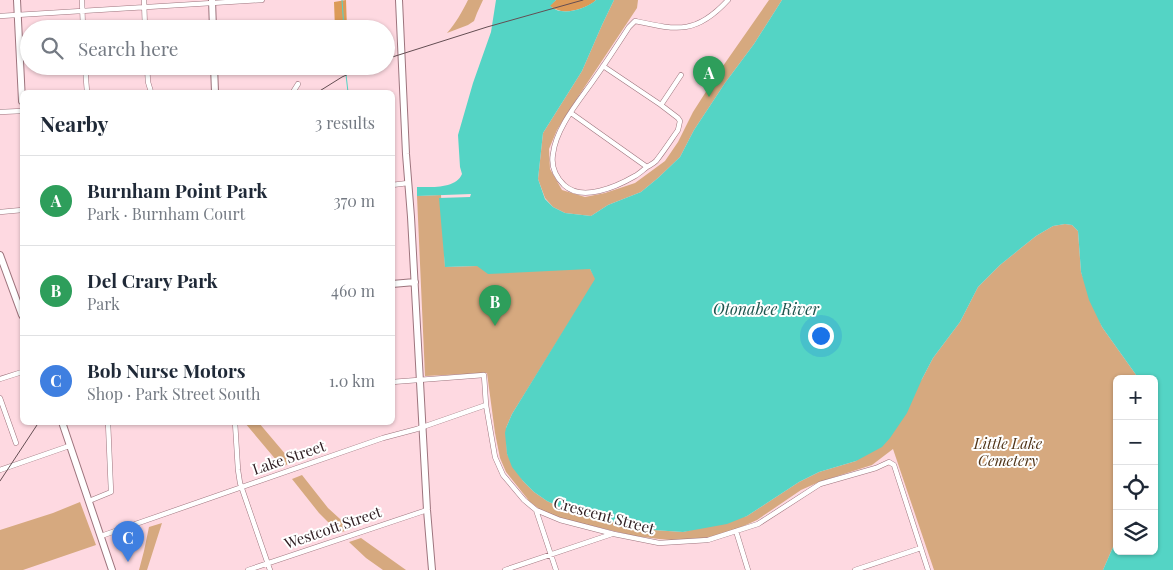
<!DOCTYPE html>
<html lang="en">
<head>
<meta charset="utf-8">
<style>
	:root { --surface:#fff; --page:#f6f6f7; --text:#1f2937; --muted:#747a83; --line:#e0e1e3; --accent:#1a73e8 }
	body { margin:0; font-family:"Playfair Display",serif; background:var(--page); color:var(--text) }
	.controls { position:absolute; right:15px; bottom:15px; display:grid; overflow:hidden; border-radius:8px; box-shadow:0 1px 4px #0004 }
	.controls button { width:45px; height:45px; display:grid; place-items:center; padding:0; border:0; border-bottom:1px solid var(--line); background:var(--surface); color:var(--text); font:25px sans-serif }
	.you { position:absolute; left:820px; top:335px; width:18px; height:18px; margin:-12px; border:4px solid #fff; border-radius:50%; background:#1a73e8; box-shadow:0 0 0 8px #1a73e833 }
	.badge { display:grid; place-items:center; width:32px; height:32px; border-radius:50%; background:var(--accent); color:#fff; font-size:16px; font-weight:700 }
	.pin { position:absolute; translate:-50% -41px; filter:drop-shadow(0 1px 2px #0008) }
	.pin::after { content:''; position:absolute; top:26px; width:18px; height:15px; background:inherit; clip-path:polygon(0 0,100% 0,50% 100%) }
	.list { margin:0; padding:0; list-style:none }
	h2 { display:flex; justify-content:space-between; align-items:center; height:65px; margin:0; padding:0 20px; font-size:21px }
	h2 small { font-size:16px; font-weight:400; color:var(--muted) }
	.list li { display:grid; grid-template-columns:32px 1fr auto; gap:15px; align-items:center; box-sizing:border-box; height:90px; padding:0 20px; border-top:1px solid var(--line) }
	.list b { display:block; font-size:19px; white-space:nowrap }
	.list p { margin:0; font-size:16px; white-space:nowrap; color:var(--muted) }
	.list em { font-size:16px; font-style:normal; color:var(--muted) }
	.icon { flex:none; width:28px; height:28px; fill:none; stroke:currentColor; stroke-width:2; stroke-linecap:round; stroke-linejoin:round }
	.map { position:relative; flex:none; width:1173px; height:570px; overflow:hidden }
	.search { position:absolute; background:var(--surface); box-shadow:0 1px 4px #0004; left:20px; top:20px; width:375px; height:55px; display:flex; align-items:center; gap:12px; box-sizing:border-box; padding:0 18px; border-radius:28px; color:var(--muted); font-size:19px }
	.panel { position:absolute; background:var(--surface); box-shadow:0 1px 4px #0004; left:20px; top:90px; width:375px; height:335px; border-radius:8px }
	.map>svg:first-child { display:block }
	.green { fill:#d6a97f }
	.forest { fill:#dc9a58 }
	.water { fill:#54d4c5 }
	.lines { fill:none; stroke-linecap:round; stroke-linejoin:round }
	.stream { stroke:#54d4c5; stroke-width:1 }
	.street-casing { stroke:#9d747d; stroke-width:5.5 }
	.secondary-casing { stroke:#9d747d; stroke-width:8 }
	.street { stroke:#fff; stroke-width:4.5 }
	.secondary { stroke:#fff; stroke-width:6 }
	.rail { stroke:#644e53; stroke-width:1 }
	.labels { text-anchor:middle; stroke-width:4; stroke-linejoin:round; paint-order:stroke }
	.park-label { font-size:15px; font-style:italic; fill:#503418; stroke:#fff }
	.street-label { font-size:15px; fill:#312024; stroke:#fff }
	.water-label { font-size:16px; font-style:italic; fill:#1d544d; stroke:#fff }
</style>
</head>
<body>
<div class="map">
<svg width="1173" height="570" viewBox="0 0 1173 570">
	<rect width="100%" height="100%" fill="#fed9e1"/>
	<path class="green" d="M468 0H483L477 13 474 21 468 25 447 33C456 23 462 12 468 0Z
		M614 0H638L637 8 568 112 557 130 549 149 550 169 562 190 585 197 605 193 635 183 665 161 678 142 693 112 716 76 769 0H782L754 44 725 83 694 130 680 157 658 178 641 192 608 205 591 216 565 213 553 207 545 198 538 179 543 133 582 71 602 25Z
		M441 195 445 267 477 266 590 269 596 279 512 414 506 428 507 454 523 481 534 492 547 501 564 509 631 526 653 530 683 532 747 516 799 482 819 472 856 461 922 379 933 358 960 322 978 287 1000 265 1036 236 1053 226 1065 224 1072 225 1078 231 1081 272 1102 327 1139 379H1117V538L1103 570H934L893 449 872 465 819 482 801 490 757 520 737 529 715 536 685 541 659 539 635 536 563 519 542 511 530 502 506 472 500 458 495 433 487 373 425 376 417 196Z
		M245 423H259L292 462 282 467Z
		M302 475 328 508 351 529 339 533 319 513 292 479Z
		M80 502 96 545 23 570H0V530L53 513Z
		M162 523 147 570H139L144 551 149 527Z
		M361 538 406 570H383L366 558 349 542Z"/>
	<path class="forest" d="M346 0 347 29H335L334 2Z
		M556 0H596C590 7 570 13 561 11 557 10 553 8 549 6Z"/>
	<path class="water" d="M496 0H556L550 6C553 8 557 11 561 11 571 13 589 7 596 0H614L602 25 582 71 543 133 538 179 545 199 553 207 565 213 591 216 608 205 641 192 658 178 680 157 694 130 725 83 754 44 782 0H1173V570H1103L1117 538V551H1154V379H1139L1102 327 1089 300 1081 272 1078 231 1072 225 1065 224 1053 226 1036 236 1000 265 978 287 960 322 933 358 922 379 907 413 890 438 882 447 856 461 819 472 799 482 747 516 727 524 683 532 653 530 599 519 564 509 547 501 534 492 523 481 512 467 507 454 505 433 506 428 512 414 595 279 590 269 488 274 477 266 445 267 439 198 470 197 471 194 417 196V187C431 187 456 189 462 174L460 167 458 135 473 83 491 32Z"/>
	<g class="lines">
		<path class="stream" d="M342 0 344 29
			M345 66 348 92"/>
		<g class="street-casing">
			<path id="street" d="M82 0 83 29
				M144 0 145 29
				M0 16 262 0
				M85 66 87 92
				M147 66 148 82 151 92
				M603 66 661 105 678 118 680 121 678 130C671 140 664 151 656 161 653 164 650 165 647 167 643 170 639 174 635 176 616 187 582 202 564 185 555 176 551 165 553 154 556 127 580 100 595 78 607 61 618 44 629 27L635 21C677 30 696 35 728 0
				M293 92 298 84
				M661 105 681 75
				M0 112 22 111
				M571 113 647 167
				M392 185 408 183
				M0 212 22 210
				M0 379 22 372
				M392 382 484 375 486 405 495 457 503 475 524 500 536 510 560 520 614 534 659 543 708 540 758 524 820 484 876 468 889 462 894 465 928 570
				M0 398 16 443
				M235 422 238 470 240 483 270 570
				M0 470 69 446
				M89 501 111 492 108 422
				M536 510 556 570
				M736 531 748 570
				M101 536 383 438 417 429 486 405
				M248 570 427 510
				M505 570 612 534
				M855 570 921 548"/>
		</g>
		<g class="secondary-casing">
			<path id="secondary" d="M17 0 22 101
				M212 0 213 29
				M399 0 406 154 411 217 427 510 432 570
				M214 66 215 92
				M0 255 22 315
				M392 284 415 282
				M62 422 112 570"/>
		</g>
		<use href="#street" class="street"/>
		<use href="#secondary" class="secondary"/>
		<path class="rail" d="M386 59 487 27 583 0
			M318 92 342 77 366 66
			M0 481 39 422"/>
	</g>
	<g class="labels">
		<g class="park-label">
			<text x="1008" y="449">Little Lake<tspan x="1008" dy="17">Cemetery</tspan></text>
		</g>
		<g class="street-label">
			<text transform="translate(289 458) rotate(-19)" y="5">Lake Street</text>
			<text transform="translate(604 516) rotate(15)" y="5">Crescent Street</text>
			<text transform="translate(333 528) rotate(-19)" y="5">Westcott Street</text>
		</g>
		<g class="water-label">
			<text x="766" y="315">Otonabee River</text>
		</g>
	</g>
</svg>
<div class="controls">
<button>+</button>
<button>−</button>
<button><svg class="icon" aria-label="locate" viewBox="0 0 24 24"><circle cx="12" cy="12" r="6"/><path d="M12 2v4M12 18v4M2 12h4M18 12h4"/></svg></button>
<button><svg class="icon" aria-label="layers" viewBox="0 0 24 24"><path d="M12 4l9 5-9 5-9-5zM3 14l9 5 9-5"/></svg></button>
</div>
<div class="you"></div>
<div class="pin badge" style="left:709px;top:97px;background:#2e9e5b">A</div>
<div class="pin badge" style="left:495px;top:326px;background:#2e9e5b">B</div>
<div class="pin badge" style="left:128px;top:562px;background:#3f7fe0">C</div>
<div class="search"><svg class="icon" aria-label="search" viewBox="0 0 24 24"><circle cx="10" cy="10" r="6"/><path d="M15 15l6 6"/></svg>Search here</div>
<section class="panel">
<h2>Nearby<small>3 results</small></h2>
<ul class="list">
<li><span class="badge" style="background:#2e9e5b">A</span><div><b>Burnham Point Park</b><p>Park · Burnham Court</p></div><em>370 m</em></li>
<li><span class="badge" style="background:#2e9e5b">B</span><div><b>Del Crary Park</b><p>Park</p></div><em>460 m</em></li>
<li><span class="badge" style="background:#3f7fe0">C</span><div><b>Bob Nurse Motors</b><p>Shop · Park Street South</p></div><em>1.0 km</em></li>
</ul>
</section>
</div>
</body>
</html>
